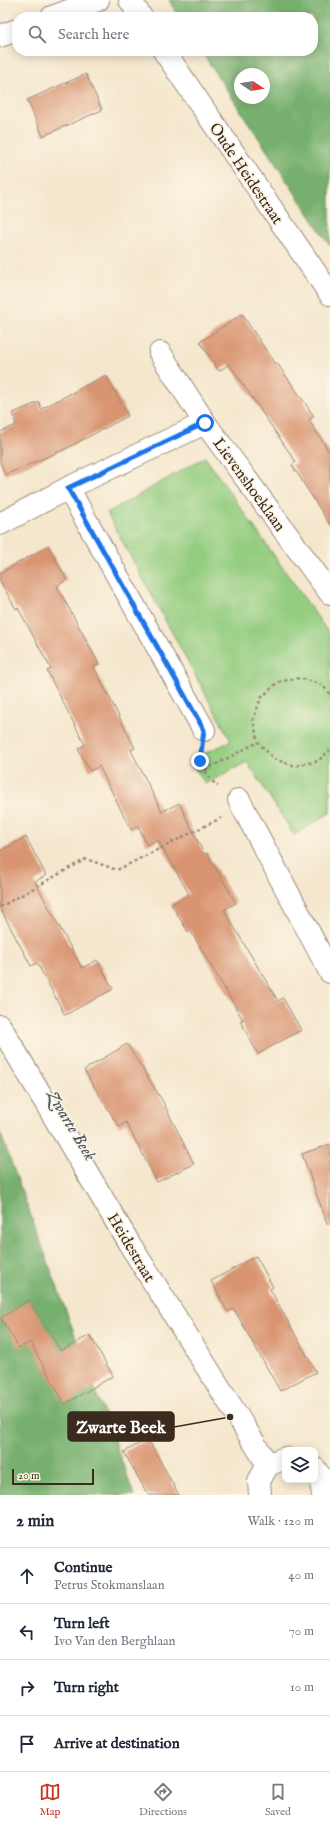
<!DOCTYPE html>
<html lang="en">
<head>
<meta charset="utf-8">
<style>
	:root { --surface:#fff; --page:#f2f2f3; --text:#1f2937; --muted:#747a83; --line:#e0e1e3; --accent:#c8321e }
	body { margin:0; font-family:"IM FELL English",serif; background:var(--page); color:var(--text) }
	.controls { position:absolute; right:12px; bottom:12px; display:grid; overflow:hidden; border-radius:8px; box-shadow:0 2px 10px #0003 }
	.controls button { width:36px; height:36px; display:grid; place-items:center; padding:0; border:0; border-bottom:1px solid var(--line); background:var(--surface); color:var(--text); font:20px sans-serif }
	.compass { position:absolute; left:234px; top:68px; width:36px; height:36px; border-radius:50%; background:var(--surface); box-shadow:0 2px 10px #0003; rotate:102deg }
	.scale { position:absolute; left:12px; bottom:10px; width:82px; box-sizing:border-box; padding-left:4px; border:2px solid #3b2a1e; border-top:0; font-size:11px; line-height:14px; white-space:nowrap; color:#3b2a1e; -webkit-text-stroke:3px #fcf5e5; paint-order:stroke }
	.stop { position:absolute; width:12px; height:12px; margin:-9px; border:3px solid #1a73e8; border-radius:50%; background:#fff }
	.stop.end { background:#1a73e8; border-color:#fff; box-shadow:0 1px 4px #0008 }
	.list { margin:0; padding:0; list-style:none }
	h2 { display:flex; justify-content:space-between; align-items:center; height:52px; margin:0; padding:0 16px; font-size:17px }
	h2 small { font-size:13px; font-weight:400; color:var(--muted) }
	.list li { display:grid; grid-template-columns:26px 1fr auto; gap:12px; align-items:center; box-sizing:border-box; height:56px; padding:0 16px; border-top:1px solid var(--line) }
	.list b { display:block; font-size:15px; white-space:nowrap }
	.list p { margin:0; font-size:13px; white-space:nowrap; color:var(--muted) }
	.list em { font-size:13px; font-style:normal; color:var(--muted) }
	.icon { flex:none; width:22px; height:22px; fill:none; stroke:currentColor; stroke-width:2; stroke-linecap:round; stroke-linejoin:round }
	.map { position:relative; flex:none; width:330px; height:1495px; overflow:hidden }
	.search { position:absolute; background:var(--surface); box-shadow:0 2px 10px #0003; left:12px; right:12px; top:12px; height:44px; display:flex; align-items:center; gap:10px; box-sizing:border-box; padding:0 14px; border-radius:16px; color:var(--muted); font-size:15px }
	.sheet { height:276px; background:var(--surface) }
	nav { display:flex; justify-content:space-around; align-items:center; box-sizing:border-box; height:56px; border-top:1px solid var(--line); background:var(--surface); font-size:11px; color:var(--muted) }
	nav a { display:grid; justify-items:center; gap:2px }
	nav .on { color:var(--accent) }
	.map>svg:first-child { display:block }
	.green { fill:#94cd80; stroke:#687c4f }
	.forest { fill:#77b06e; stroke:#596d46; fill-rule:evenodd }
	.building { fill:#d99572 }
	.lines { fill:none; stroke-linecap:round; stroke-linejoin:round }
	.minor-casing { stroke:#988876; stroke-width:24 }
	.tertiary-casing { stroke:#988876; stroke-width:24 }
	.path { stroke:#988876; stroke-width:2.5; stroke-dasharray:3 3; stroke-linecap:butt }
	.minor { stroke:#fff; stroke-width:22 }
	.tertiary { stroke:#fff; stroke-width:22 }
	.route { stroke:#1a73e8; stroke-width:5 }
	.labels { text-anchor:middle; stroke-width:3.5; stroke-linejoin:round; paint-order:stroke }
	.street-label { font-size:16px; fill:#3b2a1e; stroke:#fcf5e5 }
	.water-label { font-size:17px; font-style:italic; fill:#49565f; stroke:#fcf5e5 }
	.leader { fill:none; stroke:#3b2a1e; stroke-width:1.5 }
	.callout-dot { fill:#3b2a1e; stroke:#fcf5e5; stroke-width:1.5 }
	.callout { fill:#3b2a1e; stroke:#3b2a1e; stroke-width:1.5 }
	.callout-label { font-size:17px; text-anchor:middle; font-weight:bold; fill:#fff }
</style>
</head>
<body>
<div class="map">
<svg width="330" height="1495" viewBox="0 0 330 1495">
	<rect width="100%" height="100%" fill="#fcf5e5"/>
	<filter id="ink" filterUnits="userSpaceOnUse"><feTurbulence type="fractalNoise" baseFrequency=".025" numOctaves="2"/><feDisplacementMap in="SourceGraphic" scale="8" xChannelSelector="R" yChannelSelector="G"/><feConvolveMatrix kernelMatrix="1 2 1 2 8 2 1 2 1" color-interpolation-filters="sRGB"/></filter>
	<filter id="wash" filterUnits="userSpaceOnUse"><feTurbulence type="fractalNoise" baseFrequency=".012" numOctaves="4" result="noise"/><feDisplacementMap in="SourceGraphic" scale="16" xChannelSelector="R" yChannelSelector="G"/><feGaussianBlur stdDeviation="0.9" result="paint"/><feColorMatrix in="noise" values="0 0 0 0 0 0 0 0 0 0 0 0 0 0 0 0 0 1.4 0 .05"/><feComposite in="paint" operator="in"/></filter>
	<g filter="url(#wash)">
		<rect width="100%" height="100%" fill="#f5e7ce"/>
		<path class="green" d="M205 457 330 635V813L294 835 247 762 205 784 190 760 231 741 107 513Z"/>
		<path class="forest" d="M169 0H330V246L201 51H313V17H178ZM240 74H264V98H240Z
			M0 1132 134 1495H0Z"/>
		<g id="blocks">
			<path class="building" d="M86 74 102 110 43 136 27 100Z
				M242 314 275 364 277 363 314 416 309 420 330 453V525L292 465 296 462 229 364 219 371 200 342Z
				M106 375 128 416 65 449 5 475 0 462V432L16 425 13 413 39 402 41 409Z
				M48 546 67 580 57 586 99 664 94 667 135 748 131 750 162 812 179 803 204 854 207 853 236 903 224 910 278 1001 283 998 301 1030 258 1054 240 1021 243 1020 219 979 190 930 188 932 171 904 189 894 158 840 147 845 138 826 131 830 99 766 90 771 78 749 85 745 47 671 51 669 18 608 16 609 0 581V573Z
				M26 837 46 875 35 882 82 968 97 960 113 989 65 1015 37 963 31 966 0 908V851Z
				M127 1044 162 1100 194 1164 157 1182 126 1122 119 1127 84 1070Z
				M330 1144V1223H327L302 1154Z
				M256 1256 273 1287 270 1289 316 1372 280 1391 234 1309 228 1312 211 1281Z
				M29 1300 61 1351 90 1335 113 1376 65 1404 30 1342 19 1348 1 1318Z
				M148 1439 179 1495H148L124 1452Z"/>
		</g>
	</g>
	<g filter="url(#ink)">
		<use href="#blocks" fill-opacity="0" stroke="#988876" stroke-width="1"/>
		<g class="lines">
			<g class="minor-casing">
				<path id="minor" d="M130 0 141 17
					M52 17 98 0
					M0 36 17 30
					M164 51 330 294
					M160 353 205 423 330 593
					M68 488 204 730
					M0 524 68 488 205 423
					M239 800 330 972"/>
			</g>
			<g class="tertiary-casing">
				<path id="tertiary" d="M0 1026 129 1243 268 1465
					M315 1469 320 1476 323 1495
					M260 1495 259 1481 268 1465 285 1458"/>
			</g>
			<path class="path" d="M330 694 322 685 300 678 278 682 261 698 253 720 258 742 274 759 295 766 318 761 330 750
				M201 754C200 765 209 780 218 786
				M205 770 258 742
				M0 907 86 859 117 870 221 818"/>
			<use href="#minor" class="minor"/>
			<use href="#tertiary" class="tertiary"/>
		</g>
	</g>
	<g class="lines" filter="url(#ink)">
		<path class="route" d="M200 761 204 730 68 488 205 423"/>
	</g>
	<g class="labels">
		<g class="street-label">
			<text transform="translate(247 173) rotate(56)" y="6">Oude Heidestraat</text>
			<text transform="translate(250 484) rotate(54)" y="6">Lievenshoeklaan</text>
			<text transform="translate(132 1247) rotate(59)" y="6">Heidestraat</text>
		</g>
		<g class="water-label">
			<text transform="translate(72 1125) rotate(59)" y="6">Zwarte Beek</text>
		</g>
	</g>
	<path class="leader" d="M230 1417L174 1427"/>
	<circle class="callout-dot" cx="230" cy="1417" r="4"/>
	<rect class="callout" x="68" y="1412" width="106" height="29" rx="4"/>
	<g class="callout-label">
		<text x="121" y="1433">Zwarte Beek</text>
	</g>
</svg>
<div class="controls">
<button><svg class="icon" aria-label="layers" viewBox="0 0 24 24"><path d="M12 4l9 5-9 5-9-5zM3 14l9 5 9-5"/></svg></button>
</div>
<svg class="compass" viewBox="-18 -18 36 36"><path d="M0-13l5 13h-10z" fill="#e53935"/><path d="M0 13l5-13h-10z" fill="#747a83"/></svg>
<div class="scale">20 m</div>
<div class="stop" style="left:205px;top:423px"></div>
<div class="stop end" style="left:200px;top:761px"></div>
<div class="search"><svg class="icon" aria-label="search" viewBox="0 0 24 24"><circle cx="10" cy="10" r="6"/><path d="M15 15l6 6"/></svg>Search here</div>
</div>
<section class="sheet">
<h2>2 min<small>Walk · 120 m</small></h2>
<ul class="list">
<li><svg class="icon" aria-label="ahead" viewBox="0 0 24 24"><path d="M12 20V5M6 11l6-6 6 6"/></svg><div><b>Continue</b><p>Petrus Stokmanslaan</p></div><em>40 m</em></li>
<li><svg class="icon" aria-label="left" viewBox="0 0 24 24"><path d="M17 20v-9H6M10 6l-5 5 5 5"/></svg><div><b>Turn left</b><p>Ivo Van den Berghlaan</p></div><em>70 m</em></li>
<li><svg class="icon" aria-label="right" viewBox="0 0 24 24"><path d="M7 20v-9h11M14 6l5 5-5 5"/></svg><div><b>Turn right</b></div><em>10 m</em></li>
<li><svg class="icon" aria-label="arrive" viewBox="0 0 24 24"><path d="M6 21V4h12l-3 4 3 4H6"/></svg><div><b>Arrive at destination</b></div></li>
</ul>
</section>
<nav>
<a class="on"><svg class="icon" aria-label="map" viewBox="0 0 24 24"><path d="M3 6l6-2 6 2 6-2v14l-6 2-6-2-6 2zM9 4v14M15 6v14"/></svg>Map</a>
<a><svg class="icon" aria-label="directions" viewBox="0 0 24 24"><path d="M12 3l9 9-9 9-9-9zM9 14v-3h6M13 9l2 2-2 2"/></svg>Directions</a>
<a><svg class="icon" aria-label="saved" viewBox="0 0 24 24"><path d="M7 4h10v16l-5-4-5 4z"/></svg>Saved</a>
</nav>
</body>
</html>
